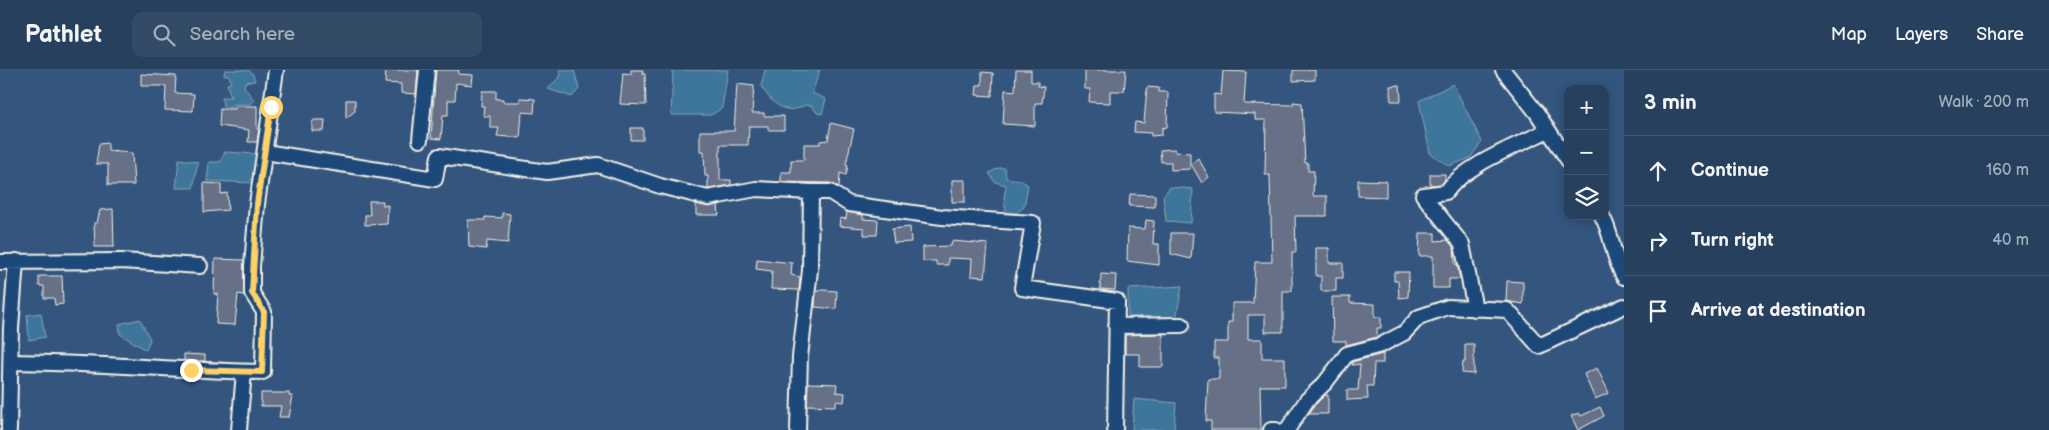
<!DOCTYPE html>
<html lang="en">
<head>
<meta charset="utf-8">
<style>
	:root { --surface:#27405e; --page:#334b67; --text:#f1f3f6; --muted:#a4afbc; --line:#435973 }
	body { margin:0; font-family:"Balsamiq Sans",sans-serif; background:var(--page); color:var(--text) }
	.controls { position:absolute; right:15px; top:15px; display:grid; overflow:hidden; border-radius:10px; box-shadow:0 2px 12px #0003 }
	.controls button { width:45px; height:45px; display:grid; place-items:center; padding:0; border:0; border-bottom:1px solid var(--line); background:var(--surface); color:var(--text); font:25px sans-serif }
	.stop { position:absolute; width:15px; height:15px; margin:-11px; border:4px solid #ffd166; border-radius:50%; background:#fff }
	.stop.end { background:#ffd166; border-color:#fff; box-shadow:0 1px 5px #0008 }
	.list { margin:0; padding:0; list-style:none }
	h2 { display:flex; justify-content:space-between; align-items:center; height:65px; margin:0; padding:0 20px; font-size:21px }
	h2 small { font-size:16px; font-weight:400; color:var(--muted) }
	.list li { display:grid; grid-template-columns:32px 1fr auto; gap:15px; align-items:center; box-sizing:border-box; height:70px; padding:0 20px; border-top:1px solid var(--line) }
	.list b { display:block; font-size:19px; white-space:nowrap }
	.list em { font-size:16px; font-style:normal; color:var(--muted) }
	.icon { flex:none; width:28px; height:28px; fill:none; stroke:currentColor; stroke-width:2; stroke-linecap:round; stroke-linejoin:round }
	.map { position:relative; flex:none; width:1624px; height:360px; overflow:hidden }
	header { display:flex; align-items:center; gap:30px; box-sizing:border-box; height:70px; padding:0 25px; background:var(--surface); border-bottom:1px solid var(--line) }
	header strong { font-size:24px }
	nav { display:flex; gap:28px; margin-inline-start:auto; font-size:18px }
	.search { width:350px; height:45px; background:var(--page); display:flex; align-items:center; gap:12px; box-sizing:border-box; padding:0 18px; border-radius:10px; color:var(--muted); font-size:19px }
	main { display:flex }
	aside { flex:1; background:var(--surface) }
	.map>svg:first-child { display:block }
	.water { fill:#3e769a; stroke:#87a7b9 }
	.building { fill:#667086; stroke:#f4f1e8 }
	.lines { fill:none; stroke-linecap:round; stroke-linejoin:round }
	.street-casing { stroke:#f4f1e8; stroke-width:18 }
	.street { stroke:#1f4a7a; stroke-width:14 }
	.route { stroke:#ffd166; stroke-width:6 }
</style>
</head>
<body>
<header>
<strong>Pathlet</strong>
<div class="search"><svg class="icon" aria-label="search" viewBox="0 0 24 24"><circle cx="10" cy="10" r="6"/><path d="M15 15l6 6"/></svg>Search here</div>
<nav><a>Map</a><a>Layers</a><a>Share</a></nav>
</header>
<main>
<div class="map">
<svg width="1624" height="360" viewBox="0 0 1624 360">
	<rect width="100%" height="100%" fill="#34557e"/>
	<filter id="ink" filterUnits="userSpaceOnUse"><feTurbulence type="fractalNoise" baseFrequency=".02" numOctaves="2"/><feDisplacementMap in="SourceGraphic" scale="10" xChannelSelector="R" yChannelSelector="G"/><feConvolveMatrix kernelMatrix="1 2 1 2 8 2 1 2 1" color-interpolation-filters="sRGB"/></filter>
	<g filter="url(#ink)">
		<path class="water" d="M225 0H248L253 4 255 11 245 12 244 17 255 31 249 34H232L231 38 223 36 222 27H231L227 14 231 13 229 5H224Z
			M559 0H574L579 19 572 27 548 19 561 5Z
			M673 0H728L722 38 711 45H671Z
			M765 0H820L812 23 826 29 822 44 817 43 812 36 805 35C786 47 771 33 761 16Z
			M1453 14 1482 72 1470 88 1449 96 1430 83 1419 31Z
			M225 82 257 84 253 113 207 111 209 92H220Z
			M179 89 198 92 193 118H176Z
			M999 98H1005L1006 108 1020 110 1028 115 1024 137 1016 143 1006 142 1004 128 1006 115 995 112 989 103Z
			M1170 117 1193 119 1191 153 1166 151 1163 126Z
			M1182 216 1176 249 1128 250V219Z
			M41 243 45 267 29 270 27 245Z
			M140 249 150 269 146 280 120 264 119 254Z
			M1134 329 1176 333 1174 360H1132Z"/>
		<path class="building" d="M386 0H418L416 24 401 23V14L385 13Z
			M436 0H459L458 4 473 5 472 15 456 13 455 30H448V45H443L441 69 431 68Z
			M631 0H643L642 4H645L646 35 620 34 623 3 631 4Z
			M1016 0H1031V12H1038V16L1044 17 1042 33H1035V56L1003 54 1005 20 1015 21Z
			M1085 0H1126L1124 21H1110V33L1089 32 1090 19H1085Z
			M1293 0H1315V10L1293 11Z
			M1223 1 1246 2 1244 34 1293 35V32L1302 33 1305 93H1308V101H1314L1313 126H1327V146H1295L1296 182H1292V221H1283V262H1265V245H1248V269H1262V288H1285V316H1260L1261 360H1211V351H1206L1208 309H1219V288H1214V272H1228V252H1232V233H1253L1255 192H1272L1270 105H1265L1266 50H1255V44L1214 42V24L1221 25Z
			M982 2 993 3 992 26 976 25 977 15H982Z
			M141 4 176 6 175 23 194 24 193 41 165 40 166 16H141Z
			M737 14 754 16 752 43H764V46H784V60H768V56H749L748 75H720V110H731V115L708 119V106H705L704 81H700V61H734Z
			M1400 15 1401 31H1391L1390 16Z
			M1147 17 1159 18V22H1168L1167 57 1162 58V65L1151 66V63L1134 62 1135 52 1144 53Z
			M482 21H496V29H503V32H520V28L535 29 534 43 522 42 520 68 497 66 499 58H490V46H483L484 36H481Z
			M346 30H355V41L346 48Z
			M235 36H257V59H259L257 72H248L249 60 219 56 220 39H235Z
			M314 50H325L324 61H312V53Z
			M831 53 854 59 846 94 848 95 846 105 840 103 839 117 830 113 781 112V102H791V90H804V74H820V71L828 70Z
			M631 58H643V70H631Z
			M108 73V81L132 83 134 115H108V94H96L99 74Z
			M1175 79V82L1190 83V99L1171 100V92H1161L1160 80Z
			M1198 88 1209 107 1202 113 1191 94Z
			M1430 104H1445V109L1442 114 1430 115Z
			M952 110H965V132H952Z
			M1358 110 1386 111V127L1358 126Z
			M204 113 221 114V124L227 123 228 140 204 142Z
			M1130 124 1155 125V137L1129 136Z
			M369 131H383V136L388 135 387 154 365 155V145H370Z
			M696 134 709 137 721 134 718 136 719 145H696Z
			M113 139 114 177H95L94 153H97L100 140Z
			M847 142 863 145V149L878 150 877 165H864V158L839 156 840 148 846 149Z
			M502 143 510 144 508 173 487 171 486 179 469 177 468 150H485V147L502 148Z
			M1146 150 1154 151 1153 174H1159V195L1127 191 1128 158 1145 159Z
			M910 157 911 172 894 173 892 159Z
			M1171 163H1193L1191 189 1171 184Z
			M1420 163H1435V171L1448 170 1454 178 1455 194H1457L1460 209H1449V218H1433V186H1419Z
			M952 171 988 174 985 207 971 206 972 189 948 188V195H936V191H923V177L951 176Z
			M1316 178H1329V193H1343V208H1336V221H1321V206H1316Z
			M215 189 244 190V225L238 224 235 255 216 254 218 224H214Z
			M757 189 792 193 791 205 800 207 799 220 771 219 772 201 756 199Z
			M1394 202H1409L1408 227 1399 228 1398 211H1394Z
			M1101 204 1116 205 1115 220 1100 219Z
			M39 206H62L63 234 55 235 54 228H44V216H39Z
			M1507 211 1523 212V234L1506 231Z
			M822 220 837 221 836 239 815 237 816 222Z
			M1332 227H1350V233L1375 234V247H1381V258H1377V267L1346 275V271H1333Z
			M1163 264V297H1140V284H1125V265Z
			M1465 274H1474V304L1462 303 1463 292H1465Z
			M184 284 205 285V291L184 290Z
			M1383 284V293H1374L1373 316H1367L1368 329 1347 330V320H1358L1360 294 1352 295V292Z
			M1597 298 1609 323 1595 329 1584 304Z
			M808 313 837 314 836 322 845 323 844 332 836 331V336L807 335Z
			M261 323H289V326H293L289 347H279L281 336H261Z
			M1325 325H1328V344H1309L1314 336Z
			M1600 337 1604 346 1578 360 1571 346 1579 343 1581 346Z"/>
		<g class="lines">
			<g class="street-casing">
				<path id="street" d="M1503 0 1537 43 1568 90
					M420 70 427 0
					M265 82 435 109 439 86 547 102 598 95 660 116 708 128 756 119 811 122
					M1602 146C1613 165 1612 187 1624 207
					M0 192 121 191 200 196
					M1475 239 1462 174 1423 125 1446 122C1466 94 1517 76 1548 60
					M1116 256 1182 255
					M11 292C95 293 178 300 263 302L264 242 252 223V196L257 134 276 0
					M9 360 11 258 16 191
					M239 360 244 302
					M798 360 800 287 810 200 811 122H830L849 134 942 147 1033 153 1022 218 1117 231 1115 360
					M1271 360H1276
					M1287 360 1307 330 1325 313 1347 284 1381 275 1404 263 1419 247 1448 237 1507 240 1539 276 1624 236"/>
			</g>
			<use href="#street" class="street"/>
		</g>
	</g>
	<g class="lines" filter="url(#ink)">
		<path class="route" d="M191 300 262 302 264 242 252 223 257 134 271 37"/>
	</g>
</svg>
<div class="controls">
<button>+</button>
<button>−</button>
<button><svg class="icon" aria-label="layers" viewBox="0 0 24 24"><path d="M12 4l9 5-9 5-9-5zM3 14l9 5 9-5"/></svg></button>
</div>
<div class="stop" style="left:271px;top:37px"></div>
<div class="stop end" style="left:191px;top:300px"></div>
</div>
<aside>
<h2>3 min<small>Walk · 200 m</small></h2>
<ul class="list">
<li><svg class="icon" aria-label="ahead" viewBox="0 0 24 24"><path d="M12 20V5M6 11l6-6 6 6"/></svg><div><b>Continue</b></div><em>160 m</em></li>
<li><svg class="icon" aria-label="right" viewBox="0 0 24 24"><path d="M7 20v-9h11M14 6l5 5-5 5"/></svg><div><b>Turn right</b></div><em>40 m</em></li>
<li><svg class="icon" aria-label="arrive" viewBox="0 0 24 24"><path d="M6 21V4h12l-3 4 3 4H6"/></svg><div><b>Arrive at destination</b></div></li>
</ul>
</aside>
</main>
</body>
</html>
